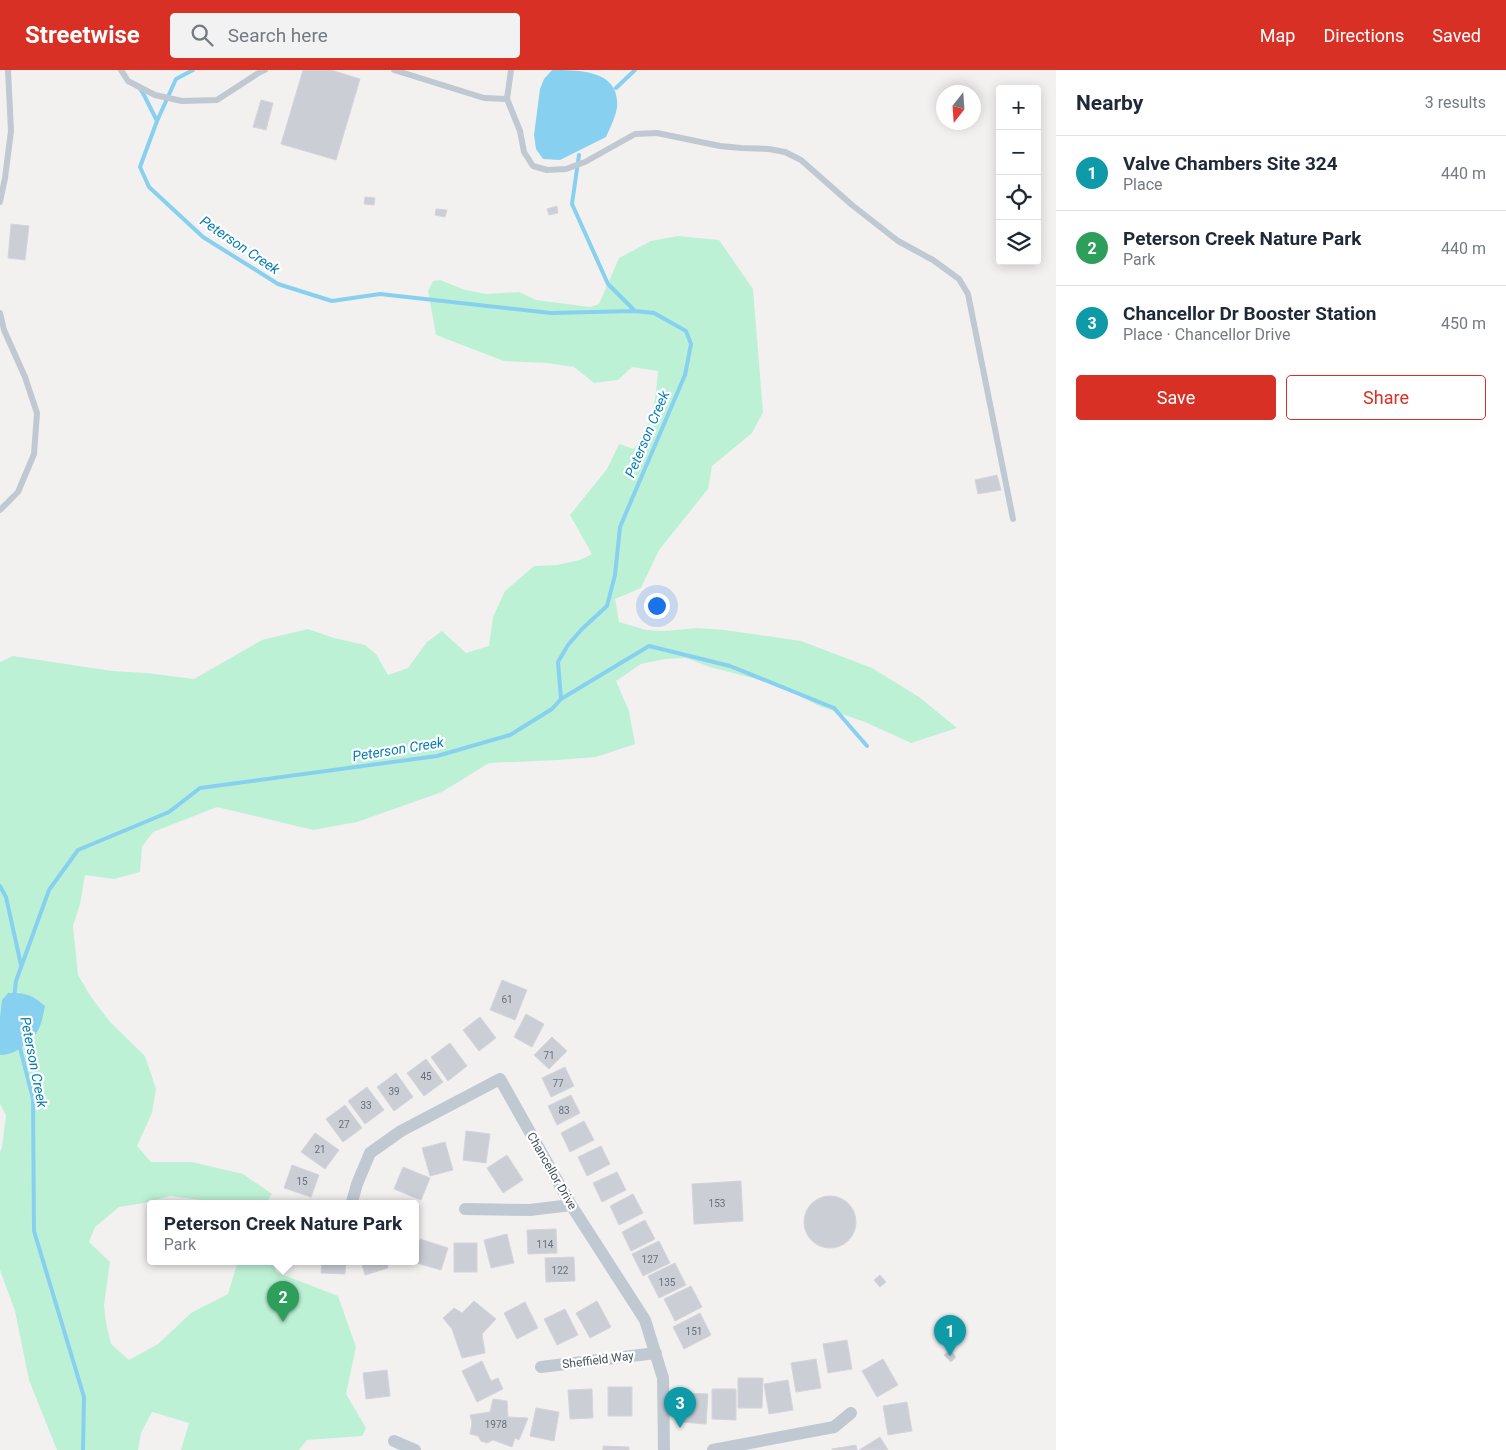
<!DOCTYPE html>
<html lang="en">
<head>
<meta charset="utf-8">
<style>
	:root { --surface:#fff; --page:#f2f2f3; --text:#1f2937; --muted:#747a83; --line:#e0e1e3; --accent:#d93025 }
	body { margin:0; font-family:Roboto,sans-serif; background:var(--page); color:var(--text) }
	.controls { position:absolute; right:15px; top:15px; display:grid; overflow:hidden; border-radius:5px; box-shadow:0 2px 12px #0003 }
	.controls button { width:45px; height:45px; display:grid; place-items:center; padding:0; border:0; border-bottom:1px solid var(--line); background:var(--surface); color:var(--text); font:25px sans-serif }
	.compass { position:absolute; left:936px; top:15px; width:45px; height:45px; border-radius:50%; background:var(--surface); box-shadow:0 2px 12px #0003; rotate:197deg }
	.you { position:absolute; left:656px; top:535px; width:18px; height:18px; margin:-12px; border:4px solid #fff; border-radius:50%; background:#1a73e8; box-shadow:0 0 0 8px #1a73e833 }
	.badge { display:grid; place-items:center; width:32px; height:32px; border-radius:50%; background:var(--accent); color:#fff; font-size:16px; font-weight:700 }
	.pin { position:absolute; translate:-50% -41px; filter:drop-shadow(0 1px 2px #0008) }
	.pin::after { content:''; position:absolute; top:26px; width:18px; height:15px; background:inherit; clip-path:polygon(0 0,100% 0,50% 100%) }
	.popup { position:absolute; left:147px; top:1130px; width:272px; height:65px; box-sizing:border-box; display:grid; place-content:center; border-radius:5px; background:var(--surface); filter:drop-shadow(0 1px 4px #0005); font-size:16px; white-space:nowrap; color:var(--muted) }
	.popup b { font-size:19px; color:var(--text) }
	.popup::after { content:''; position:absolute; left:50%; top:100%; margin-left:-10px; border:10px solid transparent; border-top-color:var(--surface) }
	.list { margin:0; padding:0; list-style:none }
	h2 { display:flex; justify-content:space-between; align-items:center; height:65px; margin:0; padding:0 20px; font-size:21px }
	h2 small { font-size:16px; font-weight:400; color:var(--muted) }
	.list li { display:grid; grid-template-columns:32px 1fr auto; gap:15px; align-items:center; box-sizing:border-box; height:75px; padding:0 20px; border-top:1px solid var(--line) }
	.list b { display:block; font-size:19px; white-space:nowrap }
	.list p { margin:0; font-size:16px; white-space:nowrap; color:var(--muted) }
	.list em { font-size:16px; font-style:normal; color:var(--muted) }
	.actions { display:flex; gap:10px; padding:15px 20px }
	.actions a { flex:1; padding:11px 0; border:1px solid var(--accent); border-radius:5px; text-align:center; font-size:18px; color:var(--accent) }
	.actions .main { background:var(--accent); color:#fff }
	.icon { flex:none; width:28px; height:28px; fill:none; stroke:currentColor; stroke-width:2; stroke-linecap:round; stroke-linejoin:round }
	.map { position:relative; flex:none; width:1056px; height:1380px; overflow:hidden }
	header { display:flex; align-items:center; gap:30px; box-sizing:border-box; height:70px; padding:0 25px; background:var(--accent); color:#fff }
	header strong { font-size:24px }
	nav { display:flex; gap:28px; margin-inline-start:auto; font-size:18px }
	.search { width:350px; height:45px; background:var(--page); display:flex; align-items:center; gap:12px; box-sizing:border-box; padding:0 18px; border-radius:5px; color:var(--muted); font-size:19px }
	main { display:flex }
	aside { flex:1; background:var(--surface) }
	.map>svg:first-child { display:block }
	.green { fill:#bdf1d6 }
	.water { fill:#88d0f0 }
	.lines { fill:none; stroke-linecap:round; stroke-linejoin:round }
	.stream { stroke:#88d0f0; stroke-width:4 }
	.building { fill:#ccced6; stroke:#d4d5dc }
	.lane { stroke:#c0c9d2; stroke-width:6 }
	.street { stroke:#c0c9d2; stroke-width:12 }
	.labels { text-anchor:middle; stroke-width:4.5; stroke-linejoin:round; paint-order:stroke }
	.number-label { font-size:10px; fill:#68707d }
	.street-label { font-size:12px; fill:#47515f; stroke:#fff }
	.water-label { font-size:14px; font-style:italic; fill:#067db3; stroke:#fff }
</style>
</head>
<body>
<header>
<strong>Streetwise</strong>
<div class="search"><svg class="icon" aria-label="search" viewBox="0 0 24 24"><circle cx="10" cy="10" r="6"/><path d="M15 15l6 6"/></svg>Search here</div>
<nav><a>Map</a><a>Directions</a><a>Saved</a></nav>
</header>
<main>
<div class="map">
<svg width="1056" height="1380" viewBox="0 0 1056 1380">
	<rect width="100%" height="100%" fill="#f3f0f0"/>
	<path class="green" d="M678 166 719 170 753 219 763 342 752 363 712 396 708 419 659 480 641 518 615 529 619 552 646 560 665 561 698 558 725 560 801 571 872 598 919 627 957 658 911 673 865 652 819 636 776 614 710 597 686 588 665 589 641 594 616 611 629 641 635 674 596 687 558 690 489 693 442 722 357 752 313 760 217 737 153 762 142 777 140 802 114 809 85 805 80 834 73 856 78 905 91 927 110 952 145 986 156 1019 152 1043 137 1076 151 1092H192L243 1104 272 1124 266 1133H202L201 1130 170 1126 144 1133 119 1137 95 1157 89 1172 110 1192 104 1235 106 1253 111 1274 129 1290 158 1274 191 1243 228 1224 238 1191H274L276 1202 338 1226 356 1277 346 1324 366 1358 362 1366 307 1370 299 1380H181L189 1353 152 1342 141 1363 138 1380H57L29 1310 15 1241 0 1200V1082L2 1077 6 1045 0 1034V592L13 586 112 601 147 603 194 609 262 570 308 559 334 568 365 575 376 584 388 605 408 598 427 572 442 561 466 583 489 576 493 547 505 521 534 496 557 495 580 490 592 484 570 445 607 399 619 374 634 379C652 354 656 332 658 301L632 297 618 310 594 313 574 297 548 293 504 291 436 265 428 221 433 211 440 210 465 220 486 224 519 222 536 230 590 237 599 234 619 188 651 171Z"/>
	<path class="water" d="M552 0C580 0 620 0 617 37 616 46 610 58 606 67L560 90 543 89 536 79 534 65 540 19 544 9Z
		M8 923C26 923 31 924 45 936 41 957 38 968 19 979 13 983 7 985 0 985V947L2 930Z"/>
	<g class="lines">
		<path class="stream" d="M193 0 176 9 157 51 140 97 149 117 203 167 278 214 332 231 380 224 551 243 635 241 654 243 686 261 691 274 685 305 620 457 615 505 607 536 582 559 568 575 558 592 561 629
			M616 18 635 0
			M140 19 143 23 157 51
			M579 85 572 134 608 214 634 240
			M0 816 6 827 21 895
			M14 928 16 911 49 820 78 780 169 742 200 718 437 686 510 665 552 639 561 629 649 576 730 596 834 638 867 676
			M19 974 33 1029 34 1161 84 1327 83 1380"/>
	</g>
	<path class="building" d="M303 0H331L360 9 336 90 281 74Z
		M261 30 273 33 266 60 253 57Z
		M365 127 375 128 374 135 364 134Z
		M557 136 558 143 549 145 547 139Z
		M436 139 447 140 445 147 435 145Z
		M11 154 29 156 25 190 8 188Z
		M997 405 1001 420 978 424 975 410Z
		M502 910 527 920 515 950 490 940Z
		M526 944 544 954 532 977 514 967Z
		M480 947 496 968 479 981 463 960Z
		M552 967 567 981 549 999 534 985Z
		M450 973 467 996 448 1011 431 987Z
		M426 989 443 1012 424 1026 407 1003Z
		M565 997 574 1016 551 1027 542 1008Z
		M396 1003 413 1027 394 1041 377 1017Z
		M367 1017 384 1040 365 1054 348 1031Z
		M571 1025 580 1043 557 1055 548 1036Z
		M345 1035 362 1058 343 1072 326 1049Z
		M584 1051 594 1070 570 1082 561 1063Z
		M466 1061 490 1064 486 1093 463 1090Z
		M315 1063 339 1080 325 1099 301 1082Z
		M445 1072 453 1100 430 1106 422 1078Z
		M601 1076 610 1094 587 1106 578 1087Z
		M507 1085 523 1110 503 1123 487 1098Z
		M292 1095 319 1105 311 1127 284 1118Z
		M403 1097 430 1108 421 1130 394 1119Z
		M617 1102 626 1120 602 1132 593 1113Z
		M741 1111 743 1151 694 1154 692 1114Z
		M633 1124 643 1143 619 1155 610 1136Z
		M804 1152a26 26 0 1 1 52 0a26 26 0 1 1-52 0Z
		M645 1150 655 1169 631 1181 622 1162Z
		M556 1159 557 1183 528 1184 527 1160Z
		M507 1164 514 1193 491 1198 484 1170Z
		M420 1169 448 1178 441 1200 413 1192 416 1191V1185Z
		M659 1171 670 1193 643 1206 632 1184Z
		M454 1173H477V1202H454Z
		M574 1187 575 1211 546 1212 545 1188Z
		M322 1191H346L345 1204 321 1203Z
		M361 1191H386L388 1198 365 1205Z
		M675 1193 686 1215 659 1228 648 1206Z
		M880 1205 886 1212 880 1217 874 1210Z
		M691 1216 702 1237 675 1251 664 1229Z
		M474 1231 496 1249 482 1264 485 1283 462 1288 452 1259 443 1248 454 1238 462 1243Z
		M597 1231 611 1257 590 1268 576 1243Z
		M525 1232 538 1258 517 1269 504 1243Z
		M565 1239 578 1265 557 1275 544 1249Z
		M700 1243 711 1265 684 1279 673 1257Z
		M847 1270 852 1299 828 1303 823 1274Z
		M950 1280 956 1287 951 1292 944 1285Z
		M816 1289 821 1318 796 1322 791 1293Z
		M883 1289 898 1315 877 1327 862 1301Z
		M482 1291 491 1311 498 1308 503 1319 477 1332 462 1301Z
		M387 1300 390 1326 366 1329 363 1303Z
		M738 1308H763L762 1338H738Z
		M788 1310 793 1340 769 1344 764 1314Z
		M608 1317H632V1346H608Z
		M592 1319 593 1348 570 1349 568 1320Z
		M712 1319H736V1350L712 1349Z
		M684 1323 708 1324 706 1354 681 1352Z
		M493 1329 507 1331 508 1347 528 1348 519 1370 515 1368 512 1377 493 1370 487 1373 481 1371 478 1366 470 1364 472 1353 470 1345 490 1342Z
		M907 1332 912 1361 888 1365 883 1336Z
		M536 1338 559 1342 554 1371 530 1366Z
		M880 1367 888 1380H859Z
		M856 1375 857 1380H832V1379Z
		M603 1376 629 1377V1380H603Z"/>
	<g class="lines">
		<path class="lane" d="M121 0 128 11 155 25 182 31 217 30 260 2 265 0
			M394 0 484 28 507 29
			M511 0 507 29 520 61 524 82 533 96 547 100 566 99 585 92 635 64 657 63 720 76 741 78 769 79 785 82 801 90 852 135 898 171 933 190 959 209 968 224 1013 449
			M0 132 5 108 11 61 8 0
			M0 243 4 260 25 307 37 343 34 384 18 422 0 440"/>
		<path class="street" d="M352 1132 357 1114 370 1083 401 1061 500 1009 571 1135 645 1250 663 1308 664 1380
			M465 1139 530 1140 571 1135
			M541 1297 656 1283
			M394 1371 415 1380
			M713 1380 834 1357 851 1343"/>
	</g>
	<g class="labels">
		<g class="number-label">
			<text x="507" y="933">61</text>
			<text x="549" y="989">71</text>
			<text x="426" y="1010">45</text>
			<text x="558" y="1017">77</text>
			<text x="394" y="1025">39</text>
			<text x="366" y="1039">33</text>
			<text x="564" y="1044">83</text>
			<text x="344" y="1058">27</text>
			<text x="320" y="1083">21</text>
			<text x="302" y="1115">15</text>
			<text x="717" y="1137">153</text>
			<text x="545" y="1178">114</text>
			<text x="650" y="1193">127</text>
			<text x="560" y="1204">122</text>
			<text x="667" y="1216">135</text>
			<text x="694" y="1265">151</text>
			<text x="496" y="1358">1978</text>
		</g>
		<g class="street-label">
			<text transform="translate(552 1101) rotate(60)" y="4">Chancellor Drive</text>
			<text transform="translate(598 1290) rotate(-7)" y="4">Sheffield Way</text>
		</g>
		<g class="water-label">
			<text transform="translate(240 175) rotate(34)" y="5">Peterson Creek</text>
			<text transform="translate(647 364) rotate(-67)" y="5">Peterson Creek</text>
			<text transform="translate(398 679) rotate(-9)" y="5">Peterson Creek</text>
			<text transform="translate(34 992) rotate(79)" y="5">Peterson Creek</text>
		</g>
	</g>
</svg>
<div class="controls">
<button>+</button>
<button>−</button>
<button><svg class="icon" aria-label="locate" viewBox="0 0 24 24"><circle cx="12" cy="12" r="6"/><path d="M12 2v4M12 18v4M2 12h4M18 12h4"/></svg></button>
<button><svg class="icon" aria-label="layers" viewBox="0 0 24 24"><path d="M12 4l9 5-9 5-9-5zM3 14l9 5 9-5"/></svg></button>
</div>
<svg class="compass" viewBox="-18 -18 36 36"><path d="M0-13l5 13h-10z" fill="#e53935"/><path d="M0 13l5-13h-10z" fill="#747a83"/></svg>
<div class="you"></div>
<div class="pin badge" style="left:950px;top:1286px;background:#0f9aa8">1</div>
<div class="pin badge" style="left:283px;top:1252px;background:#2e9e5b">2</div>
<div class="popup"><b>Peterson Creek Nature Park</b>Park</div>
<div class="pin badge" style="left:680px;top:1358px;background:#0f9aa8">3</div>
</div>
<aside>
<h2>Nearby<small>3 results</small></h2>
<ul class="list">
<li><span class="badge" style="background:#0f9aa8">1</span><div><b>Valve Chambers Site 324</b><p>Place</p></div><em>440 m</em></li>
<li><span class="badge" style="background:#2e9e5b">2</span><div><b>Peterson Creek Nature Park</b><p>Park</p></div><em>440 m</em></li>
<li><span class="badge" style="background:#0f9aa8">3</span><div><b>Chancellor Dr Booster Station</b><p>Place · Chancellor Drive</p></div><em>450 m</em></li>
</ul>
<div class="actions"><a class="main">Save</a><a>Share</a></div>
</aside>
</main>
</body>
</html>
